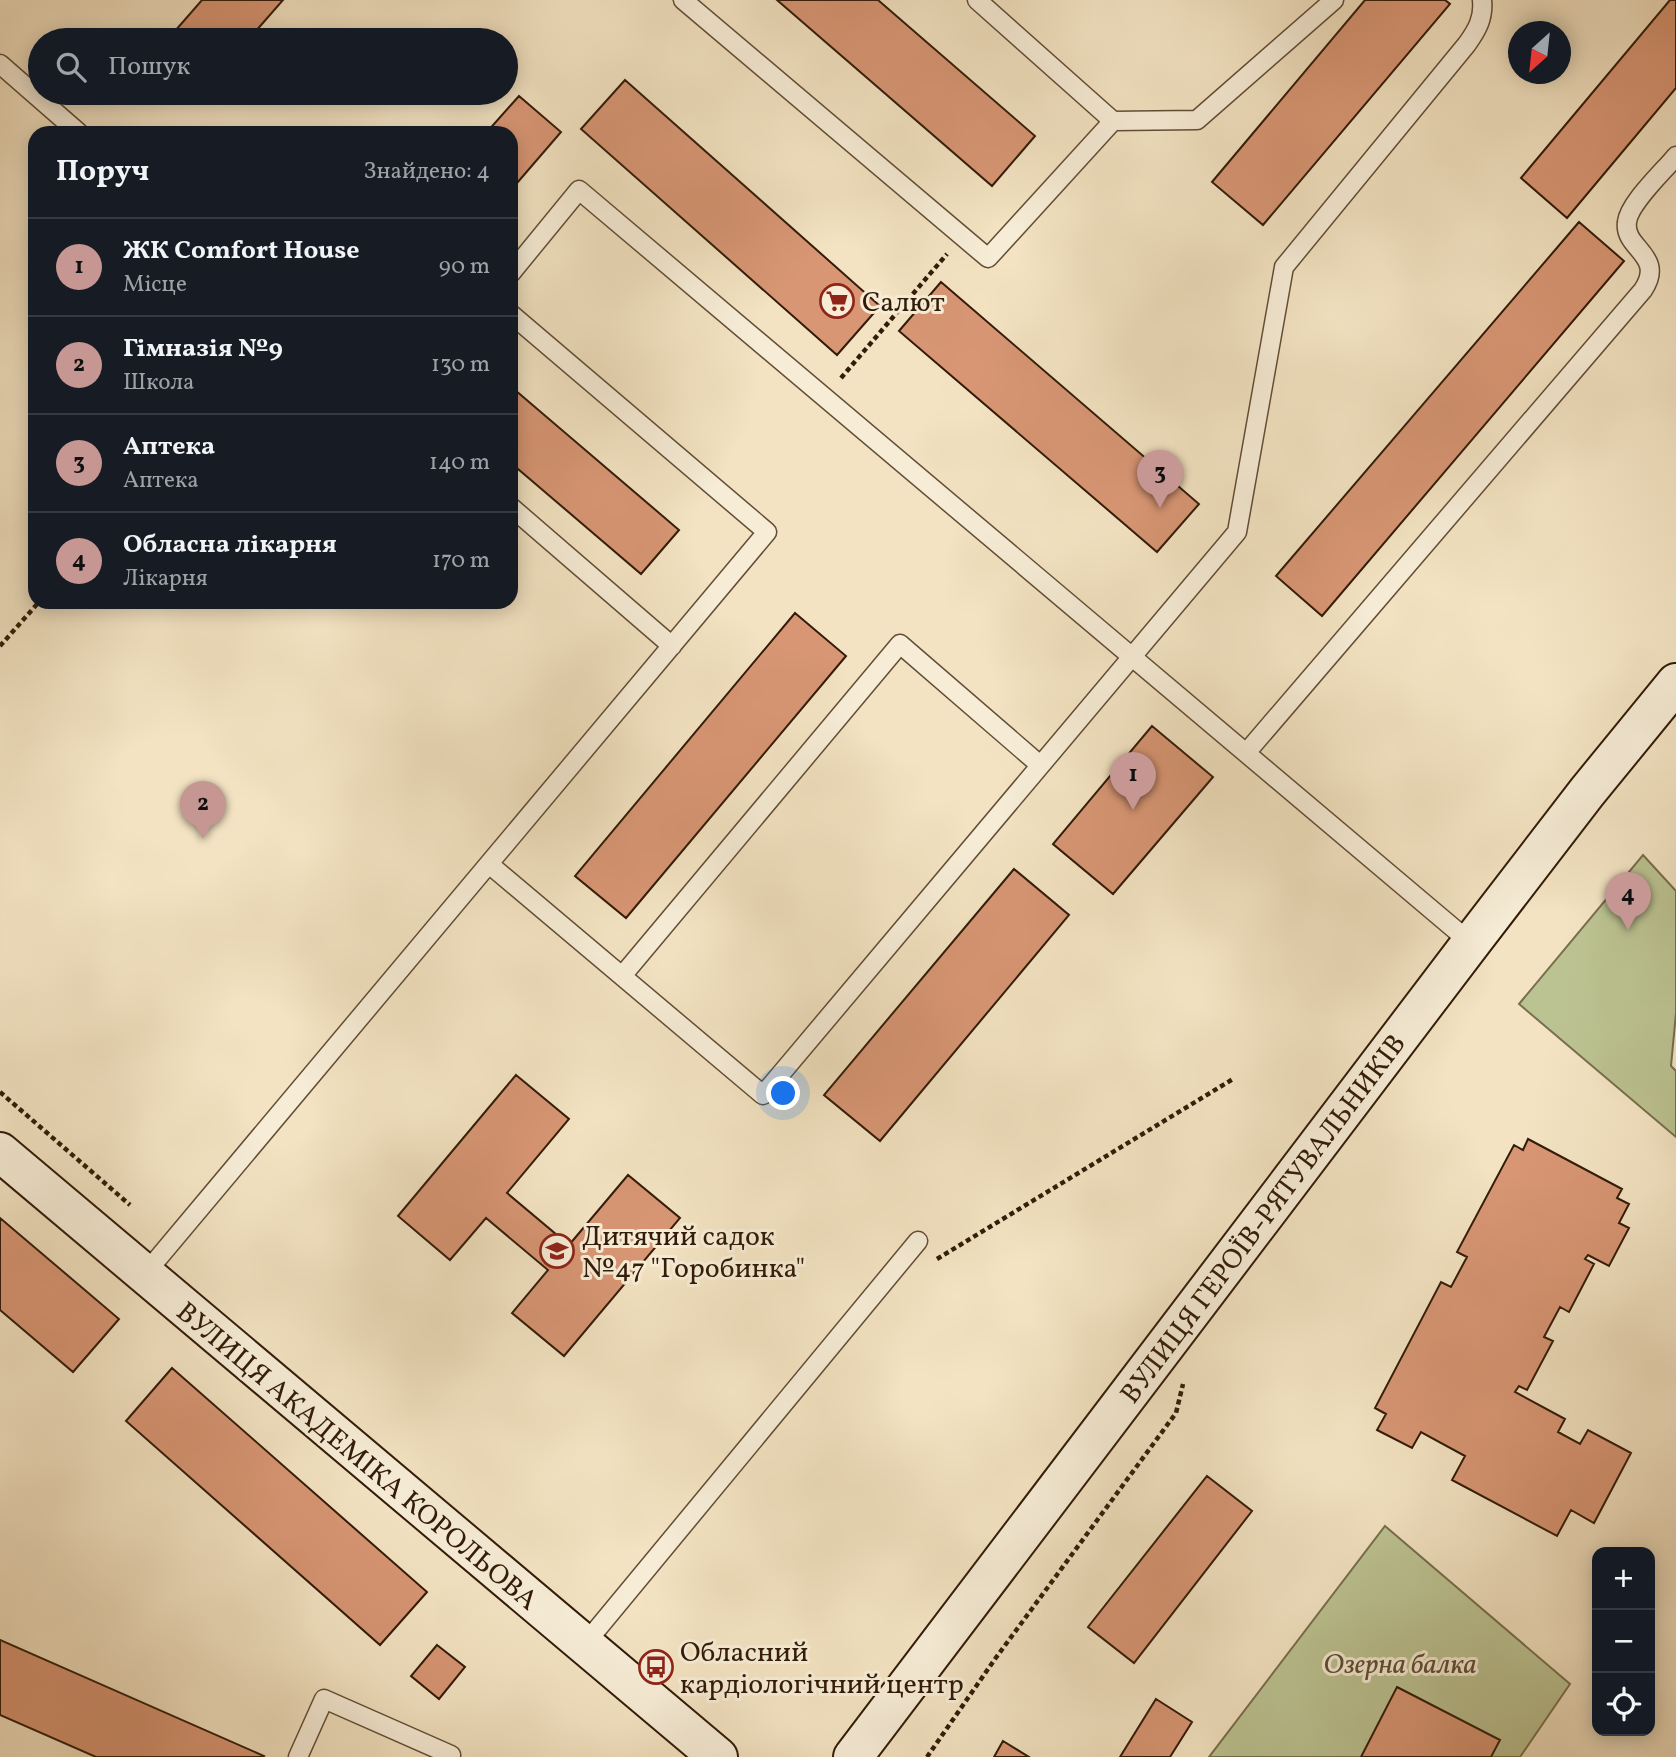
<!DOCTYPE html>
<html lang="uk">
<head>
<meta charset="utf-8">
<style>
	:root { --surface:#171b24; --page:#242831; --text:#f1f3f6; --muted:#9ea1a6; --line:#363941; --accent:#c59692 }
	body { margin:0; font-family:Vollkorn,serif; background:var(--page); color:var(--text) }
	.controls { position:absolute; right:21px; bottom:21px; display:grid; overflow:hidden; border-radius:14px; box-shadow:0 4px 18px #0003 }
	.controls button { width:63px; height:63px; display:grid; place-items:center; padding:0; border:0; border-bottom:2px solid var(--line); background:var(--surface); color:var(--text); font:35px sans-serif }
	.compass { position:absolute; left:1508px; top:21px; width:63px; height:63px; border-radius:50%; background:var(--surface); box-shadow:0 4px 18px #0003; rotate:207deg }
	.you { position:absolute; left:784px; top:1094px; width:24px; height:24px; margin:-18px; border:5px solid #fff; border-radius:50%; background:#1a73e8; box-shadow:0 0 0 10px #1a73e833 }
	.badge { display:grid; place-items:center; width:46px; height:46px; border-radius:50%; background:var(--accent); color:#111; font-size:23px; font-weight:700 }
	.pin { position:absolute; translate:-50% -58px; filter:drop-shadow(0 2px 4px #0008) }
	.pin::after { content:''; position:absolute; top:37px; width:24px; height:21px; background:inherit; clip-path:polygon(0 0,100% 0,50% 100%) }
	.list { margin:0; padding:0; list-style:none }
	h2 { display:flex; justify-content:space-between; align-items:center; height:91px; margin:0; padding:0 28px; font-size:30px }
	h2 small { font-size:23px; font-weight:400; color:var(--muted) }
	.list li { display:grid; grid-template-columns:46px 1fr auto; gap:21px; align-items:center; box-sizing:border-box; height:98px; padding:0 28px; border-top:2px solid var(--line) }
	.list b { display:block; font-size:26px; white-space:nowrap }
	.list p { margin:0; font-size:23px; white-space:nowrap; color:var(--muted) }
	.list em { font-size:23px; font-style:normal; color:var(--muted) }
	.icon { flex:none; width:38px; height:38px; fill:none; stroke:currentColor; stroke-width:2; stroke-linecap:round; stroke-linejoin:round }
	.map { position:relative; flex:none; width:1676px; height:1757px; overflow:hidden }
	.search { position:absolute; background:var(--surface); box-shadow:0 4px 18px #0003; left:28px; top:28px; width:490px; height:77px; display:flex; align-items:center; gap:18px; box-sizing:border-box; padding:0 24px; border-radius:38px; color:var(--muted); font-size:26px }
	.panel { position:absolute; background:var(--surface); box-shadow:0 4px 18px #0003; left:28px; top:126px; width:490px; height:483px; border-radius:21px }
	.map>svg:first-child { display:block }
	.green { fill:#bcc392; stroke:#776f4d; stroke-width:2 }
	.building { fill:#d89674; stroke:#321b08; stroke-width:2 }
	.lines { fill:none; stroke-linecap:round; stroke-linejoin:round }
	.lane-casing { stroke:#624d36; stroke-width:21 }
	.secondary-casing { stroke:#321b08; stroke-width:42 }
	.path { stroke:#321b08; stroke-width:4.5; stroke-dasharray:5 3.5; stroke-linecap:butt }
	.lane { stroke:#f7edd7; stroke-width:18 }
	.secondary { stroke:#f7edd7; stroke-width:38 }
	.labels { text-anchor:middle; stroke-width:6; stroke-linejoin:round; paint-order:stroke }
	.poi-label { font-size:28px; fill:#321b08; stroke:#f7edd7; text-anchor:start }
	.street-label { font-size:28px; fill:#321b08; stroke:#f7edd7 }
	.park-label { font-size:28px; font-style:italic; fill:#5b4d31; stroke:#f7edd7 }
</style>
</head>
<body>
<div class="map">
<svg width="1676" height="1757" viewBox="0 0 1676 1757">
	<rect width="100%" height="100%" fill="#f3e3c2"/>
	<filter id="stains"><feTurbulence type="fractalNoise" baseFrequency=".00286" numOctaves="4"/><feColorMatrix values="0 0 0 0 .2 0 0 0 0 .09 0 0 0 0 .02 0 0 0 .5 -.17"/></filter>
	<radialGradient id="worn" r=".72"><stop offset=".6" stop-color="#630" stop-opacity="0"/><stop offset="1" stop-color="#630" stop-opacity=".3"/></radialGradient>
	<path class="green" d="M1643 855 1676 891V1013L1671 1066 1676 1071V1137L1519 1004Z
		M1385 1526 1570 1684 1520 1757H1209Z"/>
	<path class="building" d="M202 0H283L248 40H185L175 31Z
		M777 0H878L1035 136 992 186Z
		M1365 0H1445L1450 4 1263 225 1212 182Z
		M1670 0H1676V88L1567 218 1521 178Z
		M625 80 880 306 837 355 581 129Z
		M519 96 561 132 511 190V133H486Z
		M1579 222 1624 261 1322 616 1276 576Z
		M941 282 1199 504 1157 552 899 331Z
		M515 390 679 530 641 574 511 463V395Z
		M795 613 846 656 626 918 575 876Z
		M1152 726 1213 777 1113 894 1053 844Z
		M1014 869 1069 915 880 1141 824 1095Z
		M516 1075 569 1119 507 1193 569 1245 628 1175 680 1218 564 1356 512 1313 548 1270 486 1218 450 1260 398 1216Z
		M1528 1139 1622 1189 1617 1198 1629 1204 1619 1223 1629 1228 1609 1266 1588 1255 1585 1259 1594 1264 1569 1312 1560 1307 1544 1337 1553 1341 1527 1390 1519 1386 1515 1392 1565 1419 1558 1432 1580 1444 1588 1430 1631 1453 1594 1523 1571 1510 1557 1536 1452 1480 1465 1456 1421 1432 1412 1448 1377 1430 1386 1414 1375 1408 1441 1282 1451 1287 1467 1257 1457 1252 1514 1145 1523 1150Z
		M0 1218 119 1319 73 1372 0 1310Z
		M172 1368 427 1592 380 1645 126 1421Z
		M1207 1476 1252 1511 1134 1663 1088 1627Z
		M0 1640 264 1756 263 1757H96L0 1715Z
		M437 1645 465 1667 439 1699 411 1676Z
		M1397 1687 1500 1740 1491 1757H1361Z
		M1156 1699 1192 1722 1170 1757H1120Z
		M1003 1741 1029 1757H994Z"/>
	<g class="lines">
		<g class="lane-casing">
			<path id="lane" d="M683 0 988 258 1113 121 1197 120 1334 0
				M977 0 1113 121
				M0 64 79 133
				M511 273 579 190 1471 943
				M511 507 672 646
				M1246 753 1643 290C1666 255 1623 249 1627 222 1629 203 1664 171 1676 156
				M489 864 763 1095 1237 532 1284 267 1467 44C1477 30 1484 18 1482 0
				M622 976 900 644 1040 765
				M144 1275 767 532 511 314
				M584 1645 918 1241
				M298 1757 324 1699 451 1755 450 1757"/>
		</g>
		<g class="secondary-casing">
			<path id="secondary" d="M0 1152 718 1757
				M853 1757 1471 943 1587 792 1676 683"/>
		</g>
		<path class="path" d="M841 378 947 254
			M0 646 39 602
			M0 1092 130 1205
			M937 1259 1233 1079
			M927 1757 995 1659 1176 1413 1183 1384"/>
		<use href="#lane" class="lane"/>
		<use href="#secondary" class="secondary"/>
	</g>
	<defs>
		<g id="supermarket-ring" transform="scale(1.75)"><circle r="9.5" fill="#f7edd7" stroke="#8f2418" stroke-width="1.5"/><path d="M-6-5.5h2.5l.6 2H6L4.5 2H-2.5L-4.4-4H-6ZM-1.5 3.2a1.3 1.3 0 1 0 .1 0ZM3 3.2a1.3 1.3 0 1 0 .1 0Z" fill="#8f2418"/></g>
		<g id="school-ring" transform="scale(1.75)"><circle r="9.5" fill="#f7edd7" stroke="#8f2418" stroke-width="1.5"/><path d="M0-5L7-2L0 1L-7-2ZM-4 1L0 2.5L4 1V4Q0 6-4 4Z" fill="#8f2418"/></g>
		<g id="bus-ring" transform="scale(1.75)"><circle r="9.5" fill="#f7edd7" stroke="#8f2418" stroke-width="1.5"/><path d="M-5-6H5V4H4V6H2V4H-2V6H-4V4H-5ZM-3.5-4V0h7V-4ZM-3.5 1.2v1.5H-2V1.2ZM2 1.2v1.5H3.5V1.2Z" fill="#8f2418"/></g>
	</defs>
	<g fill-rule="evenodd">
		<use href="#supermarket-ring" x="837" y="301"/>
		<use href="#school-ring" x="557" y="1251"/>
		<use href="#bus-ring" x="656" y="1667"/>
	</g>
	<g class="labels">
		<g class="poi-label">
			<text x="862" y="311">Салют</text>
			<text x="582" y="1245">Дитячий садок<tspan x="582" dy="32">№47 "Горобинка"</tspan></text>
			<text x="680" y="1661">Обласний<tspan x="680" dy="32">кардіологічний центр</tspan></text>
		</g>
		<g class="street-label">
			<text transform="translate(1262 1218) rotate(-53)" y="10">ВУЛИЦЯ ГЕРОЇВ-РЯТУВАЛЬНИКІВ</text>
			<text transform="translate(358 1455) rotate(40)" y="10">ВУЛИЦЯ АКАДЕМІКА КОРОЛЬОВА</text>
		</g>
		<g class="park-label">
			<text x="1400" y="1673">Озерна балка</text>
		</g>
	</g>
	<rect width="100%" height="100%" filter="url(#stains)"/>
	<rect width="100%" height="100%" fill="url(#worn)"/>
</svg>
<div class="controls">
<button>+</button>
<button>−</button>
<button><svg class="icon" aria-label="locate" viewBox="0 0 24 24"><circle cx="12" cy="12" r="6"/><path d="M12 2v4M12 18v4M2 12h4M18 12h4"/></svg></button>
</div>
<svg class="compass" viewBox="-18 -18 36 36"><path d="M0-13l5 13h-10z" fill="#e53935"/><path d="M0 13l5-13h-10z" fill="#9ea1a6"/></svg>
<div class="you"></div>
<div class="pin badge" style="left:1133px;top:810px">1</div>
<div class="pin badge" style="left:203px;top:839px">2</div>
<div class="pin badge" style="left:1160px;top:508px">3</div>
<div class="pin badge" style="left:1628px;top:930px">4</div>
<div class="search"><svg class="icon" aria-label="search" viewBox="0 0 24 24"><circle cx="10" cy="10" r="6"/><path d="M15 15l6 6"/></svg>Пошук</div>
<section class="panel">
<h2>Поруч<small>Знайдено: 4</small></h2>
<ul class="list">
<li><span class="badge">1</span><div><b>ЖК Comfort House</b><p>Місце</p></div><em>90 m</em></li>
<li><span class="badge">2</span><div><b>Гімназія №9</b><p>Школа</p></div><em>130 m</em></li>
<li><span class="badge">3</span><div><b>Аптека</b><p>Аптека</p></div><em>140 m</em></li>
<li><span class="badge">4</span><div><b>Обласна лікарня</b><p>Лікарня</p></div><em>170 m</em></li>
</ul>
</section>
</div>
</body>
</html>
